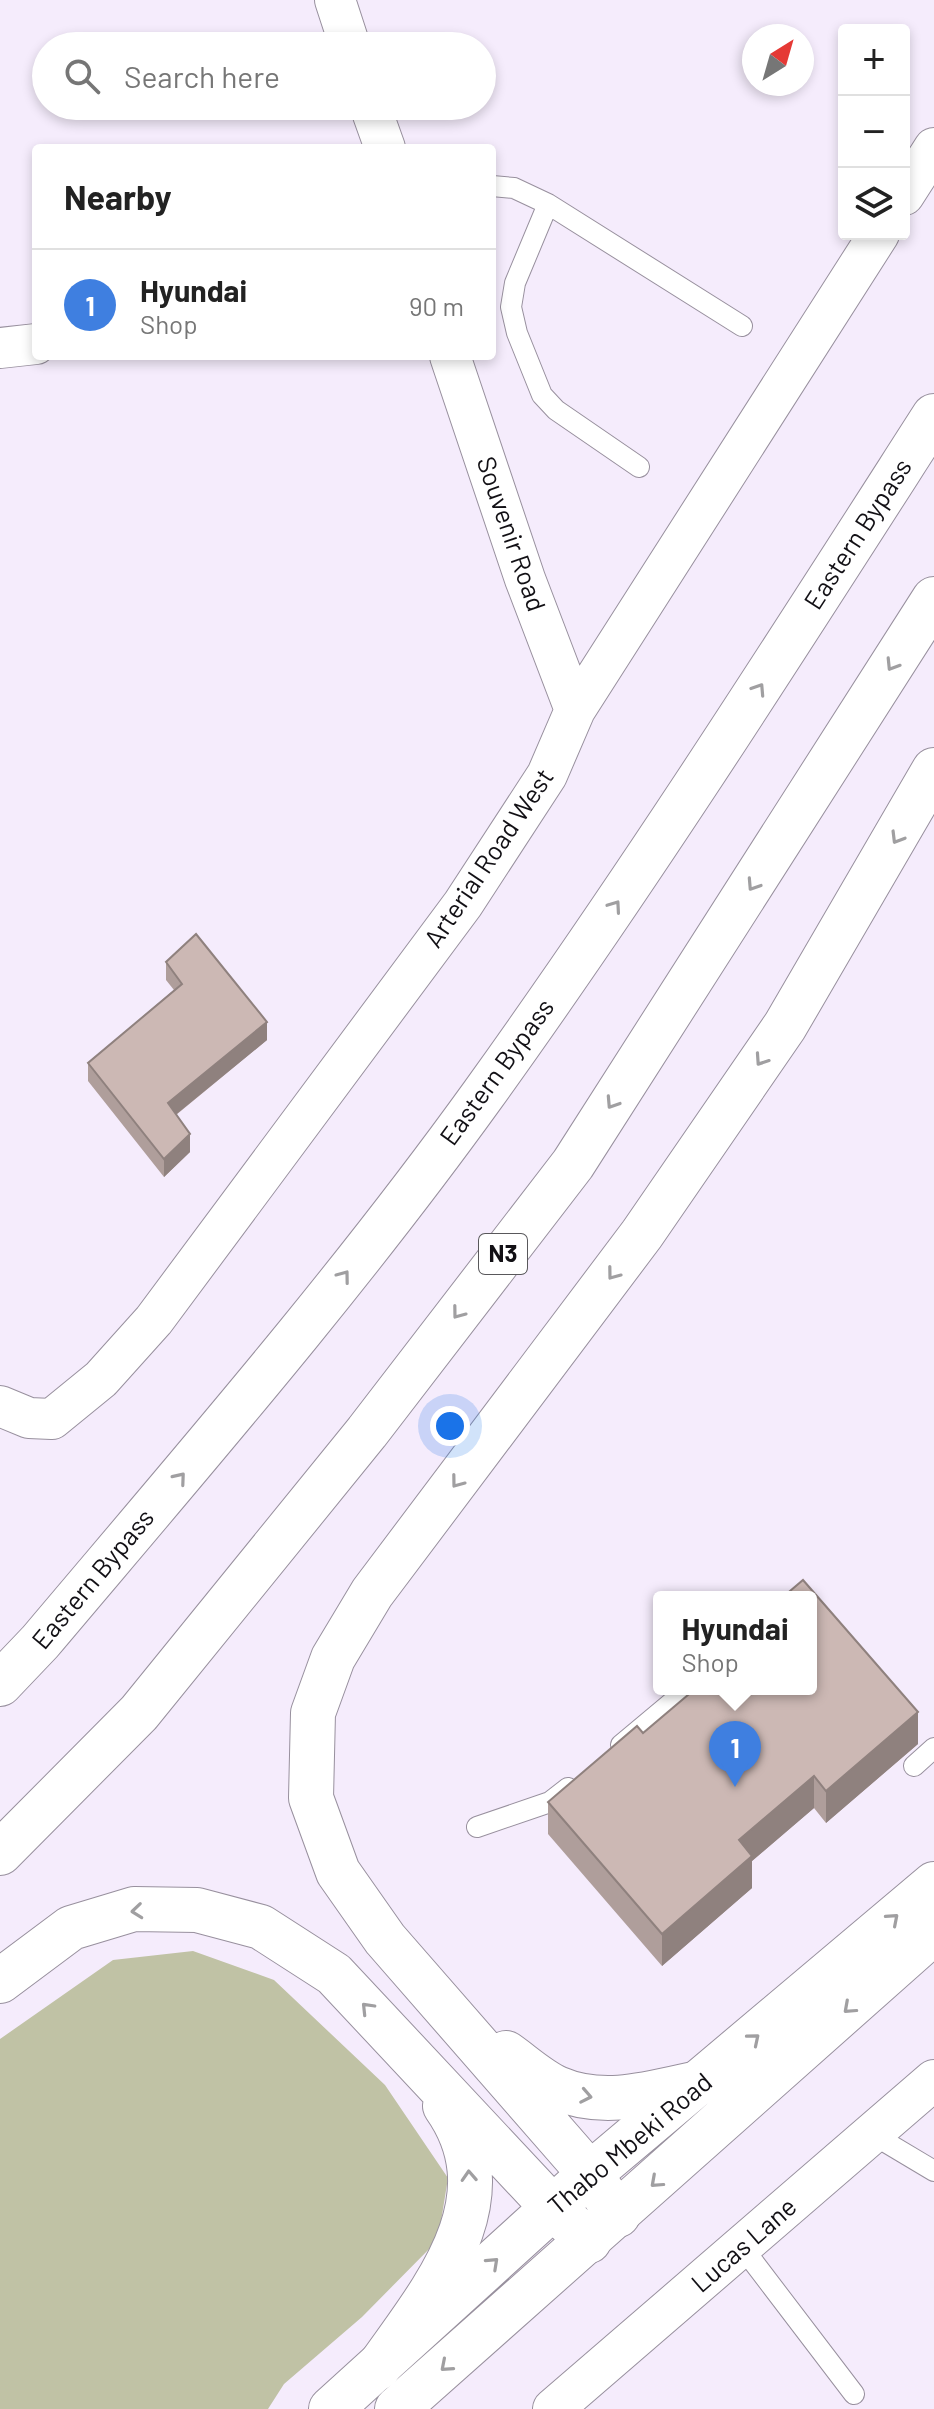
<!DOCTYPE html>
<html lang="en">
<head>
<meta charset="utf-8">
<style>
	:root { --surface:#fff; --page:#f2f2f2; --text:#222; --muted:#767676; --line:#e0e0e0; --accent:#0b8043 }
	body { margin:0; font-family:Barlow,sans-serif; background:var(--page); color:var(--text) }
	.controls { position:absolute; right:24px; top:24px; display:grid; overflow:hidden; border-radius:8px; box-shadow:0 4px 12px #0003 }
	.controls button { width:72px; height:72px; display:grid; place-items:center; padding:0; border:0; border-bottom:2px solid var(--line); background:var(--surface); color:var(--text); font:40px sans-serif }
	.compass { position:absolute; left:742px; top:24px; width:72px; height:72px; border-radius:50%; background:var(--surface); box-shadow:0 4px 12px #0003; rotate:37deg }
	.you { position:absolute; left:450px; top:1426px; width:28px; height:28px; margin:-20px; border:6px solid #fff; border-radius:50%; background:#1a73e8; box-shadow:0 0 0 12px #1a73e833 }
	.badge { display:grid; place-items:center; width:52px; height:52px; border-radius:50%; background:var(--accent); color:#fff; font-size:26px; font-weight:700 }
	.pin { position:absolute; translate:-50% -66px; filter:drop-shadow(0 2px 4px #0008) }
	.pin::after { content:''; position:absolute; top:42px; width:28px; height:24px; background:inherit; clip-path:polygon(0 0,100% 0,50% 100%) }
	.popup { position:absolute; left:653px; top:1591px; width:164px; height:104px; box-sizing:border-box; display:grid; place-content:center; border-radius:8px; background:var(--surface); filter:drop-shadow(0 2px 6px #0005); font-size:26px; white-space:nowrap; color:var(--muted) }
	.popup b { font-size:30px; color:var(--text) }
	.popup::after { content:''; position:absolute; left:50%; top:100%; margin-left:-16px; border:16px solid transparent; border-top-color:var(--surface) }
	.list { margin:0; padding:0; list-style:none }
	h2 { display:flex; justify-content:space-between; align-items:center; height:104px; margin:0; padding:0 32px; font-size:34px }
	h2 small { font-size:26px; font-weight:400; color:var(--muted) }
	.list li { display:grid; grid-template-columns:52px 1fr auto; gap:24px; align-items:center; box-sizing:border-box; height:112px; padding:0 32px; border-top:2px solid var(--line) }
	.list b { display:block; font-size:30px; white-space:nowrap }
	.list p { margin:0; font-size:26px; white-space:nowrap; color:var(--muted) }
	.list em { font-size:26px; font-style:normal; color:var(--muted) }
	.icon { flex:none; width:44px; height:44px; fill:none; stroke:currentColor; stroke-width:2; stroke-linecap:round; stroke-linejoin:round }
	.map { position:relative; flex:none; width:934px; height:2409px; overflow:hidden }
	.search { position:absolute; background:var(--surface); box-shadow:0 4px 12px #0003; left:32px; top:32px; width:464px; height:88px; display:flex; align-items:center; gap:20px; box-sizing:border-box; padding:0 28px; border-radius:44px; color:var(--muted); font-size:30px }
	.panel { position:absolute; background:var(--surface); box-shadow:0 4px 12px #0003; left:32px; top:144px; width:464px; height:216px; border-radius:8px }
	.map>svg:first-child { display:block }
	.green { fill:#c0c2a5 }
	.lines { fill:none; stroke-linecap:round; stroke-linejoin:round }
	.lane-casing { stroke:#98909e; stroke-width:22 }
	.street-casing { stroke:#98909e; stroke-width:42 }
	.secondary-casing { stroke:#98909e; stroke-width:46 }
	.highway-casing { stroke:#98909e; stroke-width:46 }
	.lane { stroke:#fff; stroke-width:20 }
	.street { stroke:#fff; stroke-width:40 }
	.secondary { stroke:#fff; stroke-width:44 }
	.highway { stroke:#fff; stroke-width:44 }
	.wall { fill:#af9e9b }
	.shaded-wall { fill:#8f817e }
	.building { fill:#ccb8b4; stroke:#8f817e; stroke-width:2 }
	.oneway { stroke:#a09fa1 }
	.labels { text-anchor:middle; stroke-width:7; stroke-linejoin:round; paint-order:stroke }
	.shield { fill:#fff; stroke:#59585b; stroke-width:2 }
	.shield-label { font-size:24px; font-weight:bold; fill:#121015 }
	.street-label { font-size:26px; fill:#121015; stroke:#fff }
</style>
</head>
<body>
<div class="map">
<svg width="934" height="2409" viewBox="0 0 934 2409">
	<rect width="100%" height="100%" fill="#f5ecfc"/>
	<path class="green" d="M193 1951 274 1980 385 2085 448 2178 438 2240 362 2317 284 2384 268 2409H0V2039L113 1960Z"/>
	<g class="lines">
		<g class="lane-casing">
			<path id="lane" d="M492 186 514 188 548 204 742 326
				M548 204 515 283 511 307 517 333 542 395 556 410 639 467
				M621 1745 688 1689
				M914 1766 934 1748
				M477 1827 550 1802 568 1788
				M872 2134 934 2171
				M742 2247 854 2394"/>
		</g>
		<g class="street-casing">
			<path id="street" d="M335 0 350 46
				M370 106 385 148
				M904 195 934 148
				M0 348 36 344
				M450 356 525 579 575 710
				M0 1406 29 1418 52 1419 101 1379 154 1320 463 904 547 775 575 710 879 234
				M553 2409 934 2080"/>
		</g>
		<g class="secondary-casing">
			<path id="secondary" d="M331 2409 590 2174 934 1884
				M397 2409 934 1932"/>
		</g>
		<g class="highway-casing">
			<path id="highway" d="M0 1684 40 1642C191 1463 345 1286 482 1096 641 875 787 645 934 416
				M0 1853 139 1713 367 1432 573 1164 934 599
				M0 1981 71 1928 134 1909 197 1910 261 1927 334 1974 553 2208 589 2241
				M506 2053C522 2064 539 2080 557 2088 605 2109 655 2092 703 2082
				M618 2215 590 2174 385 1939 338 1872 311 1798 313 1713 333 1658 372 1593 642 1234 785 1026 934 770
				M378 2368C432 2291 511 2200 445 2106"/>
		</g>
		<use href="#lane" class="lane"/>
		<use href="#street" class="street"/>
		<use href="#secondary" class="secondary"/>
		<use href="#highway" class="highway"/>
	</g>
	<path class="wall" d="M166 962 267 1040 176 1115 190 1152 164 1177 88 1081V1063L174 990 166 980Z
		M918 1744 826 1823 814 1808 752 1861V1888L662 1966 548 1834V1802Z"/>
	<path class="shaded-wall" d="M267 1022V1040L168 1121V1103Z
		M190 1134V1152L164 1177V1159Z
		M918 1712V1744L826 1823V1791Z
		M814 1776V1808L752 1861V1888L662 1966V1934L739 1840Z"/>
	<path class="building" d="M196 934 267 1022 168 1103 190 1134 164 1159 88 1063 182 984 166 962Z
		M803 1580 918 1712 826 1791 814 1776 739 1840 752 1856 662 1934 548 1802 637 1726 643 1733 695 1689H811V1597H783Z"/>
	<defs><path id="oneway-chevron" d="M-2-3.5L2.5 0L-2 3.5" fill="none" stroke-width="1.6" stroke-linecap="round" stroke-linejoin="round" transform="scale(2)"/></defs>
	<g class="oneway">
		<use href="#oneway-chevron" transform="translate(892 665) rotate(122)"/>
		<use href="#oneway-chevron" transform="translate(759 689) rotate(-57)"/>
		<use href="#oneway-chevron" transform="translate(897 838) rotate(121)"/>
		<use href="#oneway-chevron" transform="translate(753 885) rotate(123)"/>
		<use href="#oneway-chevron" transform="translate(615 906) rotate(-55)"/>
		<use href="#oneway-chevron" transform="translate(761 1060) rotate(124)"/>
		<use href="#oneway-chevron" transform="translate(612 1103) rotate(123)"/>
		<use href="#oneway-chevron" transform="translate(613 1274) rotate(127)"/>
		<use href="#oneway-chevron" transform="translate(344 1276) rotate(-53)"/>
		<use href="#oneway-chevron" transform="translate(458 1313) rotate(127)"/>
		<use href="#oneway-chevron" transform="translate(180 1478) rotate(-50)"/>
		<use href="#oneway-chevron" transform="translate(457 1482) rotate(127)"/>
		<use href="#oneway-chevron" transform="translate(137 1911) rotate(174)"/>
		<use href="#oneway-chevron" transform="translate(893 1919) rotate(-41)"/>
		<use href="#oneway-chevron" transform="translate(367 2008) rotate(-134)"/>
		<use href="#oneway-chevron" transform="translate(849 2008) rotate(138)"/>
		<use href="#oneway-chevron" transform="translate(754 2039) rotate(-40)"/>
		<use href="#oneway-chevron" transform="translate(586 2096) rotate(11)"/>
		<use href="#oneway-chevron" transform="translate(469 2176) rotate(-93)"/>
		<use href="#oneway-chevron" transform="translate(656 2182) rotate(138)"/>
		<use href="#oneway-chevron" transform="translate(493 2263) rotate(-43)"/>
		<use href="#oneway-chevron" transform="translate(446 2366) rotate(139)"/>
	</g>
	<g class="labels">
		<rect class="shield" x="479" y="1234" width="48" height="40" rx="6"/>
		<g class="shield-label">
			<text x="503" y="1262">N3</text>
		</g>
		<g class="street-label">
			<text transform="translate(511 534) rotate(71)" y="9">Souvenir Road</text>
			<text transform="translate(858 534) rotate(-57)" y="9">Eastern Bypass</text>
			<text transform="translate(489 858) rotate(-56)" y="9">Arterial Road West</text>
			<text transform="translate(497 1072) rotate(-54)" y="9">Eastern Bypass</text>
			<text transform="translate(93 1579) rotate(-50)" y="9">Eastern Bypass</text>
			<text transform="translate(630 2144) rotate(-40)" y="9">Thabo Mbeki Road</text>
			<text transform="translate(744 2245) rotate(-41)" y="9">Lucas Lane</text>
		</g>
	</g>
</svg>
<div class="controls">
<button>+</button>
<button>−</button>
<button><svg class="icon" aria-label="layers" viewBox="0 0 24 24"><path d="M12 4l9 5-9 5-9-5zM3 14l9 5 9-5"/></svg></button>
</div>
<svg class="compass" viewBox="-18 -18 36 36"><path d="M0-13l5 13h-10z" fill="#e53935"/><path d="M0 13l5-13h-10z" fill="#767676"/></svg>
<div class="you"></div>
<div class="pin badge" style="left:735px;top:1787px;background:#3f7fe0">1</div>
<div class="popup"><b>Hyundai</b>Shop</div>
<div class="search"><svg class="icon" aria-label="search" viewBox="0 0 24 24"><circle cx="10" cy="10" r="6"/><path d="M15 15l6 6"/></svg>Search here</div>
<section class="panel">
<h2>Nearby<small></small></h2>
<ul class="list">
<li><span class="badge" style="background:#3f7fe0">1</span><div><b>Hyundai</b><p>Shop</p></div><em>90 m</em></li>
</ul>
</section>
</div>
</body>
</html>
